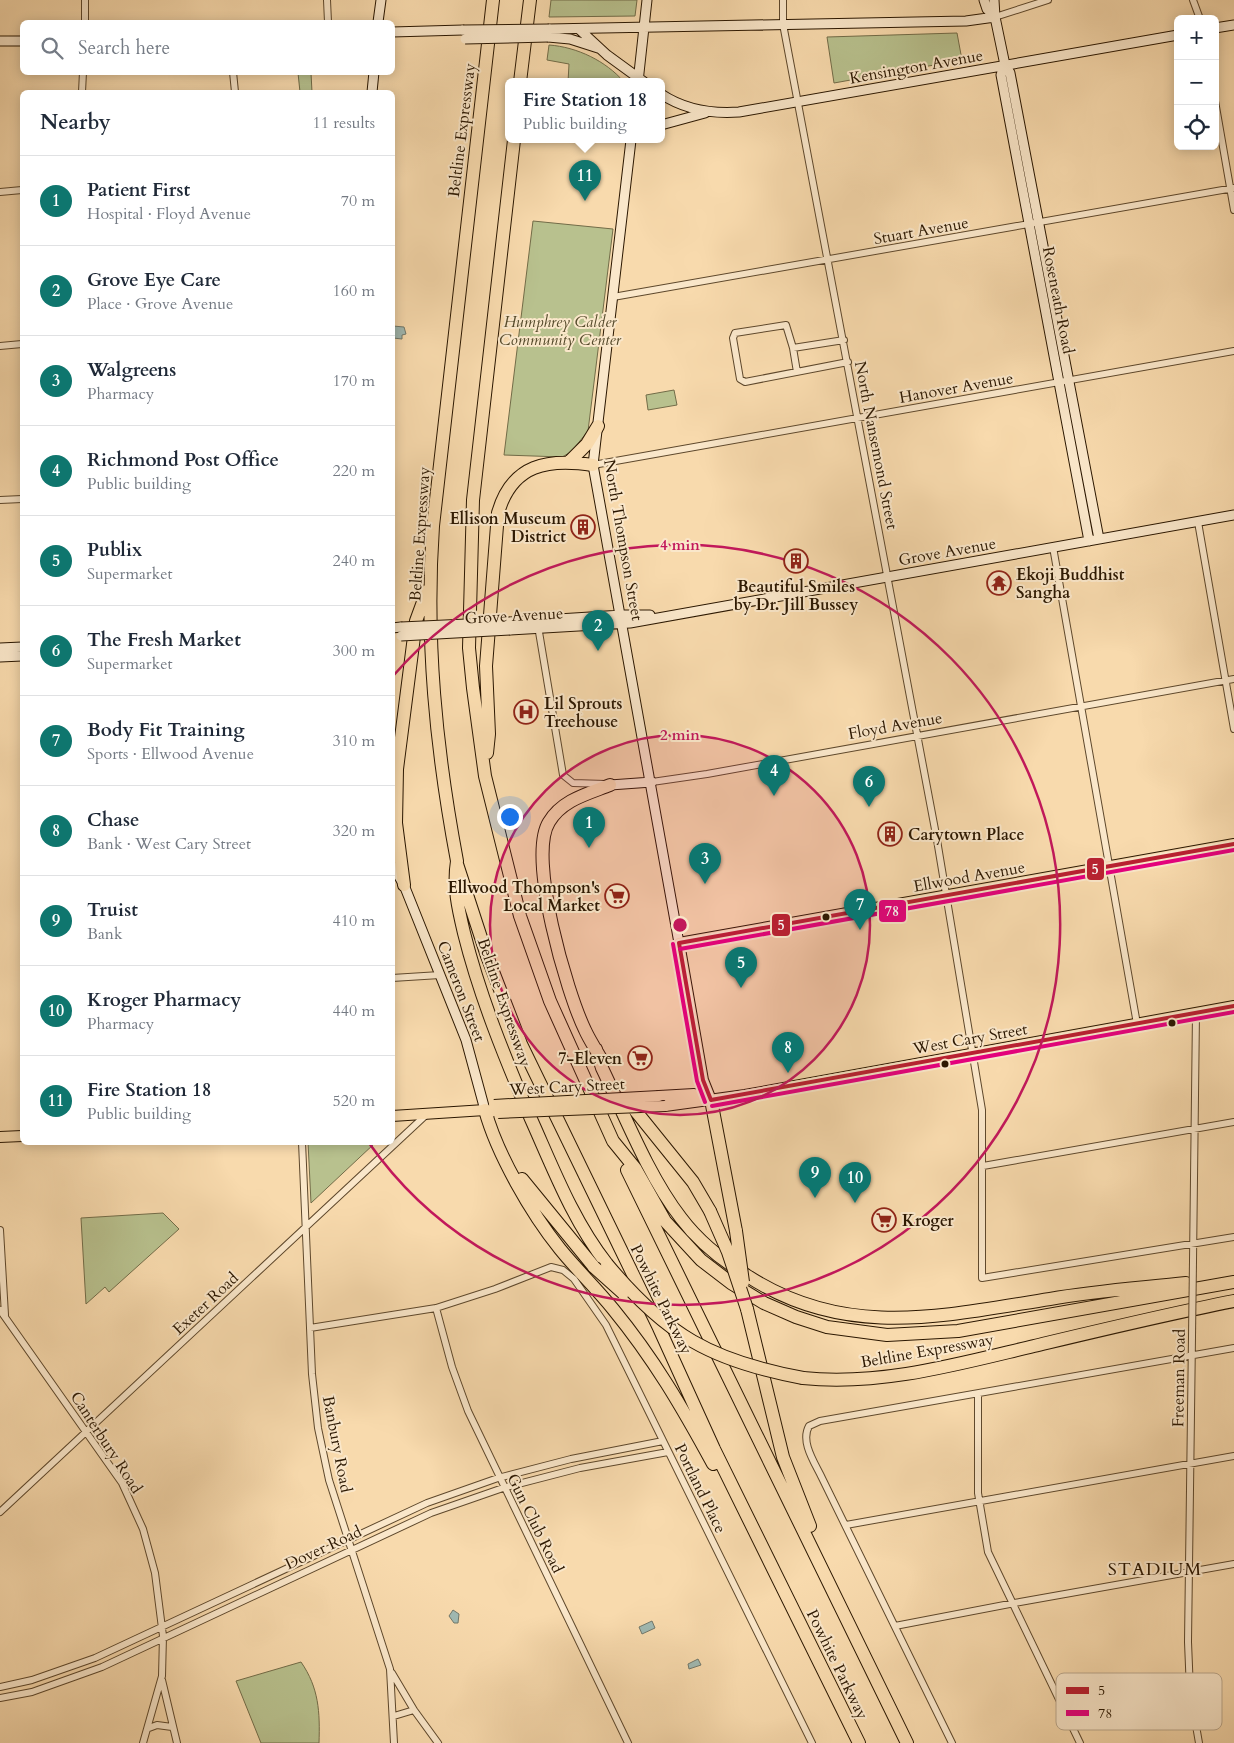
<!DOCTYPE html>
<html lang="en">
<head>
<meta charset="utf-8">
<style>
	:root { --surface:#fff; --page:#f6f6f7; --text:#1f2937; --muted:#747a83; --line:#e0e1e3; --accent:#0f766e }
	body { margin:0; font-family:Cardo,serif; background:var(--page); color:var(--text) }
	.controls { position:absolute; right:15px; top:15px; display:grid; overflow:hidden; border-radius:8px; box-shadow:0 2px 12px #0003 }
	.controls button { width:45px; height:45px; display:grid; place-items:center; padding:0; border:0; border-bottom:1px solid var(--line); background:var(--surface); color:var(--text); font:25px sans-serif }
	.you { position:absolute; left:509px; top:816px; width:18px; height:18px; margin:-12px; border:4px solid #fff; border-radius:50%; background:#1a73e8; box-shadow:0 0 0 8px #1a73e833 }
	.badge { display:grid; place-items:center; width:32px; height:32px; border-radius:50%; background:var(--accent); color:#fff; font-size:16px; font-weight:700 }
	.pin { position:absolute; translate:-50% -41px; filter:drop-shadow(0 1px 2px #0008) }
	.pin::after { content:''; position:absolute; top:26px; width:18px; height:15px; background:inherit; clip-path:polygon(0 0,100% 0,50% 100%) }
	.popup { position:absolute; left:505px; top:78px; width:160px; height:65px; box-sizing:border-box; display:grid; place-content:center; border-radius:8px; background:var(--surface); filter:drop-shadow(0 1px 4px #0005); font-size:16px; white-space:nowrap; color:var(--muted) }
	.popup b { font-size:19px; color:var(--text) }
	.popup::after { content:''; position:absolute; left:50%; top:100%; margin-left:-10px; border:10px solid transparent; border-top-color:var(--surface) }
	.list { margin:0; padding:0; list-style:none }
	h2 { display:flex; justify-content:space-between; align-items:center; height:65px; margin:0; padding:0 20px; font-size:21px }
	h2 small { font-size:16px; font-weight:400; color:var(--muted) }
	.list li { display:grid; grid-template-columns:32px 1fr auto; gap:15px; align-items:center; box-sizing:border-box; height:90px; padding:0 20px; border-top:1px solid var(--line) }
	.list b { display:block; font-size:19px; white-space:nowrap }
	.list p { margin:0; font-size:16px; white-space:nowrap; color:var(--muted) }
	.list em { font-size:16px; font-style:normal; color:var(--muted) }
	.icon { flex:none; width:28px; height:28px; fill:none; stroke:currentColor; stroke-width:2; stroke-linecap:round; stroke-linejoin:round }
	.map { position:relative; flex:none; width:1234px; height:1743px; overflow:hidden }
	.search { position:absolute; background:var(--surface); box-shadow:0 2px 12px #0003; left:20px; top:20px; width:375px; height:55px; display:flex; align-items:center; gap:12px; box-sizing:border-box; padding:0 18px; border-radius:8px; color:var(--muted); font-size:19px }
	.panel { position:absolute; background:var(--surface); box-shadow:0 2px 12px #0003; left:20px; top:90px; width:375px; height:1055px; border-radius:8px }
	.map>svg:first-child { display:block }
	.green { fill:#b8c18e; stroke:#726c48 }
	.water { fill:#a0b9b2; stroke:#71786b }
	.lines { fill:none; stroke-linecap:round; stroke-linejoin:round }
	.street-casing { stroke:#5e482c; stroke-width:8 }
	.secondary-casing { stroke:#2b1701; stroke-width:11 }
	.primary-casing { stroke:#2b1701; stroke-width:12 }
	.highway-casing { stroke:#2b1701; stroke-width:14 }
	.street { stroke:#fae7ca; stroke-width:6 }
	.secondary { stroke:#fae7ca; stroke-width:9 }
	.primary { stroke:#f8daad; stroke-width:10 }
	.highway { stroke:#f8daad; stroke-width:12 }
	.street-bridge-casing { stroke:#5e482c; stroke-width:8; stroke-linecap:butt }
	.secondary-bridge-casing { stroke:#2b1701; stroke-width:11; stroke-linecap:butt }
	.primary-bridge-casing { stroke:#2b1701; stroke-width:12; stroke-linecap:butt }
	.highway-bridge-casing { stroke:#2b1701; stroke-width:14; stroke-linecap:butt }
	.street-bridge { stroke:#fae7ca; stroke-width:6 }
	.secondary-bridge { stroke:#fae7ca; stroke-width:9 }
	.primary-bridge { stroke:#f8daad; stroke-width:10 }
	.highway-bridge { stroke:#f8daad; stroke-width:12 }
	.bus-1-casing { stroke:#fae7ca; stroke-width:8 }
	.bus-2-casing { stroke:#fae7ca; stroke-width:8 }
	.bus-1 { stroke:#b92031; stroke-width:4 }
	.bus-2 { stroke:#e5007d; stroke-width:4 }
	.ring { fill:none; stroke:#c2185b; stroke-width:2.5 }
	.bus-dot { fill:#2b1701; stroke:#fae7ca; stroke-width:2 }
	.labels { text-anchor:middle; stroke-width:4; stroke-linejoin:round; paint-order:stroke }
	.street-label { font-size:16px; fill:#2b1701; stroke:#fae7ca }
	.park-label { font-size:16px; font-style:italic; fill:#554a2b; stroke:#fae7ca }
	.poi-label { font-size:16px; font-weight:bold; fill:#2b1701; stroke:#fae7ca; text-anchor:start }
	.neighbourhood-label { font-size:18px; letter-spacing:1px; fill:#2b1701; stroke:#fae7ca }
	.key { fill:#fae7ca; stroke:#bca98e; stroke-width:1 }
	.key-label { font-size:14px; fill:#2b1701 }
	.centre { fill:#c2185b; stroke:#fae7ca; stroke-width:2.5 }
	.ring-label { font-size:15px; text-anchor:middle; font-weight:bold; fill:#c2185b; stroke:#fae7ca; stroke-width:4; stroke-linejoin:round; paint-order:stroke }
	.line-badge { stroke:#fae7ca; stroke-width:2 }
	.badge-label { font-size:14px; text-anchor:middle; font-weight:bold; fill:#fff }
</style>
</head>
<body>
<div class="map">
<svg width="1234" height="1743" viewBox="0 0 1234 1743">
	<rect width="100%" height="100%" fill="#f8daad"/>
	<filter id="stains"><feTurbulence type="fractalNoise" baseFrequency=".004" numOctaves="4"/><feColorMatrix values="0 0 0 0 .2 0 0 0 0 .09 0 0 0 0 .02 0 0 0 .5 -.17"/></filter>
	<radialGradient id="worn" r=".72"><stop offset=".6" stop-color="#630" stop-opacity="0"/><stop offset="1" stop-color="#630" stop-opacity=".3"/></radialGradient>
	<path class="green" d="M551 0H637L635 16 549 17Z
		M957 33 962 60 834 83 827 37Z
		M549 45C577 47 606 61 624 82H568L569 64 547 60Z
		M298 73H311L312 92H300Z
		M533 221 613 229 588 431 571 452 562 457 504 455Z
		M674 390 677 405 648 410 646 395Z
		M308 1142H375V1143L311 1203Z
		M163 1213 179 1229 109 1292 105 1287 86 1304 81 1218Z
		M301 1662C319 1688 320 1712 319 1743H261L236 1681Z"/>
	<path class="water" d="M393 326 404 327 406 334 402 335V339L393 338Z
		M453 1610 459 1614 458 1623H454L449 1616Z
		M652 1621 655 1628 642 1634 639 1627Z
		M698 1659 701 1665 689 1669 688 1664Z"/>
	<g class="lines">
		<g class="street-casing">
			<path id="street" d="M327 0 328 22
				M783 0V24L937 840 982 1110V1278L1234 1237
				M1193 0 1200 19
				M995 17 1048 0
				M85 22V0
				M233 72 235 92
				M82 92 83 72
				M1215 101 1234 210
				M0 192 22 190
				M613 297 1234 188
				M844 340 793 348 786 325 735 333 733 338 740 379 745 382 848 362
				M0 346 22 344
				M793 348 797 372
				M593 465 1234 351
				M0 500 22 499
				M1198 522 1234 729
				M1053 547 1137 1024
				M538 626 563 775 573 783 606 784
				M652 782 707 774 1234 679
				M392 978 440 975
				M302 1142 312 1374 318 1428 329 1480 390 1669 394 1743
				M983 1166 1234 1122
				M0 1230 5 1315
				M1193 1261 1196 1013
				M436 1308 452 1367 468 1411 628 1743
				M0 1310 122 1483 143 1529 155 1573 163 1636 162 1676 143 1743
				M310 1328 436 1308 495 1289 551 1267 563 1270 574 1279 606 1325 812 1743
				M1192 1337 1188 1642 1190 1691 1199 1743
				M978 1394V1493L988 1552 1080 1743
				M0 1512 427 1114
				M846 1525 1234 1456
				M895 1626 1020 1602 1234 1564
				M392 1673 414 1710 438 1743
				M162 1680 177 1743
				M0 1687 32 1680 95 1658 427 1503 498 1478 571 1459 663 1441
				M0 1698 32 1692 102 1667 431 1513 503 1488 580 1468 668 1452
				M394 1716 414 1710
				M149 1728 157 1725 172 1727
				M952 1743 822 1478C815 1463 800 1442 809 1426L820 1421 1234 1348"/>
		</g>
		<g class="secondary-casing">
			<path id="secondary" d="M984 0 987 9 995 17
				M994 0 995 17 1005 65 1010 73 1099 539
				M378 22 381 0
				M1215 28 1234 25
				M549 29 966 21 995 17
				M580 30 607 55 644 82
				M392 32 463 30
				M548 37 570 39 598 48
				M0 41H22
				M1005 65 1001 75 1089 541
				M638 82 647 0
				M372 92 374 72
				M661 94C685 110 711 114 739 112L1178 35
				M661 125 705 113
				M631 140 593 465 679 943
				M510 622 622 615H650
				M392 628 401 627
				M510 630 630 623 1234 515
				M0 648 22 647
				M0 657 22 656
				M610 785 652 782
				M392 865 404 885 466 1040 485 1110"/>
		</g>
		<g class="primary-casing">
			<path id="primary" d="M659 1096 694 1094 710 1099
				M711 1100 703 1080 679 943 1234 844
				M665 1106 745 1095 1234 1006
				M392 1116 485 1110 491 1112
				M0 1137 22 1136"/>
		</g>
		<g class="highway-casing">
			<path id="highway" d="M493 0 433 526C425 640 436 749 457 861 453 886 458 908 464 933 480 997 505 1058 531 1119 553 1168 573 1221 607 1264
				M520 82 530 0
				M514 140 473 500 469 648 473 688 485 776 520 916 550 1001 613 1141 635 1168 665 1221 701 1260 731 1283 764 1303 796 1317 827 1327 887 1335 958 1331 1234 1282
				M570 461 587 444 598 426
				M487 753 489 734 486 666 498 513C512 464 548 458 593 465
				M457 864 487 956 521 1044 659 1328 714 1449 859 1743
				M404 885 396 823 397 769 416 621 427 591
				M596 1049 602 1068C625 1116 649 1177 681 1218 699 1242 722 1260 746 1275 845 1340 942 1316 1050 1299 1095 1291 1141 1288 1186 1283
				M600 1057C595 1048 589 1039 585 1030 567 993 527 857 549 822 562 800 587 794 610 785
				M626 1099 693 1182 710 1211
				M711 1100 736 1231
				M485 1110C497 1154 531 1213 560 1249 577 1270 596 1288 613 1309 654 1359 682 1407 713 1464
				M627 1170 907 1743
				M522 1179 594 1267
				M747 1309 783 1457 810 1526
				M803 1378C881 1386 958 1364 1034 1346 1101 1330 1167 1314 1234 1301"/>
		</g>
		<use href="#street" class="street"/>
		<use href="#secondary" class="secondary"/>
		<use href="#primary" class="primary"/>
		<use href="#highway" class="highway"/>
		<g class="street-bridge-casing">
			<path id="street-bridge" d="M1192 1337 1193 1261"/>
		</g>
		<g class="secondary-bridge-casing">
			<path id="secondary-bridge" d="M463 30 549 29
				M465 39 548 37
				M401 627 510 622
				M401 636 510 630"/>
		</g>
		<g class="primary-bridge-casing">
			<path id="primary-bridge" d="M494 1105 659 1096
				M498 1113 665 1106"/>
		</g>
		<g class="highway-bridge-casing">
			<path id="highway-bridge" d="M710 1211 728 1252 747 1309
				M736 1231 743 1282
				M607 1264C666 1335 711 1361 803 1378
				M594 1267 623 1293"/>
		</g>
		<use href="#street-bridge" class="street-bridge"/>
		<use href="#secondary-bridge" class="secondary-bridge"/>
		<use href="#primary-bridge" class="primary-bridge"/>
		<use href="#highway-bridge" class="highway-bridge"/>
		<g class="bus-1-casing">
			<path id="bus-1" d="M679 943 1234 844
				M679 943 703 1080 711 1100
				M711 1100 1234 1006"/>
		</g>
		<g class="bus-2-casing">
			<path id="bus-2" d="M673 944 697 1081 705 1102
				M680 949 1234 850
				M712 1106 1234 1012"/>
		</g>
		<use href="#bus-1" class="bus-1"/>
		<use href="#bus-2" class="bus-2"/>
	</g>
	<circle cx="680" cy="925" r="190" fill="#c2185b" fill-opacity=".12"/>
	<g class="ring">
		<circle cx="680" cy="925" r="190"/>
		<path d="M393 676A380 380 0 1 1 369 1143"/>
	</g>
	<defs>
		<g id="building-ring" transform="scale(1.25)"><circle r="9.5" fill="#fae7ca" stroke="#8f2418" stroke-width="1.5"/><path d="M-4-6H4V6H1V3H-1V6H-4ZM-2.5-4.3h1.7v1.8h-1.7ZM.8-4.3h1.7v1.8H.8ZM-2.5-1h1.7V.8h-1.7ZM.8-1h1.7V.8H.8Z" fill="#8f2418"/></g>
		<g id="temple-ring" transform="scale(1.25)"><circle r="9.5" fill="#fae7ca" stroke="#8f2418" stroke-width="1.5"/><path d="M0-6L5-2H3V0L6.5 2.5H4V6H1.5V3h-3V6H-4V2.5H-6.5L-3 0V-2H-5Z" fill="#8f2418"/></g>
		<g id="hospital-ring" transform="scale(1.25)"><circle r="9.5" fill="#fae7ca" stroke="#8f2418" stroke-width="1.5"/><path d="M-5-5h3v3.5h4V-5h3V5h-3V1.5h-4V5h-3Z" fill="#8f2418"/></g>
		<g id="supermarket-ring" transform="scale(1.25)"><circle r="9.5" fill="#fae7ca" stroke="#8f2418" stroke-width="1.5"/><path d="M-6-5.5h2.5l.6 2H6L4.5 2H-2.5L-4.4-4H-6ZM-1.5 3.2a1.3 1.3 0 1 0 .1 0ZM3 3.2a1.3 1.3 0 1 0 .1 0Z" fill="#8f2418"/></g>
	</defs>
	<g fill-rule="evenodd">
		<use href="#building-ring" x="583" y="527"/>
		<use href="#building-ring" x="796" y="561"/>
		<use href="#temple-ring" x="999" y="583"/>
		<use href="#hospital-ring" x="526" y="712"/>
		<use href="#building-ring" x="890" y="834"/>
		<use href="#supermarket-ring" x="617" y="896"/>
		<use href="#supermarket-ring" x="640" y="1058"/>
		<use href="#supermarket-ring" x="884" y="1220"/>
	</g>
	<g class="bus-dot">
		<circle cx="826" cy="917" r="4.5"/>
		<circle cx="1172" cy="1023" r="4.5"/>
		<circle cx="945" cy="1064" r="4.5"/>
	</g>
	<g class="labels">
		<g class="street-label">
			<text transform="translate(916 66) rotate(-10)" y="6">Kensington Avenue</text>
			<text transform="translate(461 130) rotate(-83)" y="6">Beltline Expressway</text>
			<text transform="translate(921 230) rotate(-10)" y="6">Stuart Avenue</text>
			<text transform="translate(1059 300) rotate(79)" y="6">Roseneath Road</text>
			<text transform="translate(956 387) rotate(-10)" y="6">Hanover Avenue</text>
			<text transform="translate(877 445) rotate(79)" y="6">North Nansemond Street</text>
			<text transform="translate(419 534) rotate(-86)" y="6">Beltline Expressway</text>
			<text transform="translate(624 540) rotate(80)" y="6">North Thompson Street</text>
			<text transform="translate(947 551) rotate(-10)" y="6">Grove Avenue</text>
			<text transform="translate(514 615) rotate(-3)" y="6">Grove Avenue</text>
			<text transform="translate(895 725) rotate(-10)" y="6">Floyd Avenue</text>
			<text transform="translate(969 876) rotate(-10)" y="6">Ellwood Avenue</text>
			<text transform="translate(462 991) rotate(69)" y="6">Cameron Street</text>
			<text transform="translate(505 1002) rotate(71)" y="6">Beltline Expressway</text>
			<text transform="translate(970 1038) rotate(-10)" y="6">West Cary Street</text>
			<text transform="translate(567 1086) rotate(-3)" y="6">West Cary Street</text>
			<text transform="translate(662 1299) rotate(64)" y="6">Powhite Parkway</text>
			<text transform="translate(205 1303) rotate(-43)" y="6">Exeter Road</text>
			<text transform="translate(927 1350) rotate(-10)" y="6">Beltline Expressway</text>
			<text transform="translate(1178 1378) rotate(-89)" y="6">Freeman Road</text>
			<text transform="translate(107 1442) rotate(57)" y="6">Canterbury Road</text>
			<text transform="translate(338 1444) rotate(79)" y="6">Banbury Road</text>
			<text transform="translate(701 1488) rotate(64)" y="6">Portland Place</text>
			<text transform="translate(536 1523) rotate(64)" y="6">Gun Club Road</text>
			<text transform="translate(323 1547) rotate(-25)" y="6">Dover Road</text>
			<text transform="translate(838 1664) rotate(64)" y="6">Powhite Parkway</text>
		</g>
		<g class="park-label">
			<text x="560" y="327">Humphrey Calder<tspan x="560" dy="18">Community Center</tspan></text>
		</g>
		<g class="poi-label">
			<text x="566" y="524" text-anchor="end">Ellison Museum<tspan x="566" dy="18">District</tspan></text>
			<text x="1016" y="580">Ekoji Buddhist<tspan x="1016" dy="18">Sangha</tspan></text>
			<text x="796" y="592" text-anchor="middle">Beautiful Smiles<tspan x="796" dy="18">by Dr. Jill Bussey</tspan></text>
			<text x="544" y="709">Lil Sprouts<tspan x="544" dy="18">Treehouse</tspan></text>
			<text x="908" y="840">Carytown Place</text>
			<text x="600" y="893" text-anchor="end">Ellwood Thompson's<tspan x="600" dy="18">Local Market</tspan></text>
			<text x="622" y="1064" text-anchor="end">7-Eleven</text>
			<text x="902" y="1226">Kroger</text>
		</g>
		<g class="neighbourhood-label">
			<text x="1155" y="1575">STADIUM</text>
		</g>
	</g>
	<rect x="1056" y="1673" width="166" height="57" rx="8" class="key"/>
	<rect x="1066" y="1687" width="23" height="7" fill="#b92031"/>
	<rect x="1066" y="1710" width="23" height="6" fill="#e5007d"/>
	<g class="key-label">
		<text x="1098" y="1695">5</text>
		<text x="1098" y="1718">78</text>
	</g>
	<circle cx="680" cy="925" r="8" class="centre"/>
	<g class="ring-label">
		<text x="680" y="550">4 min</text>
		<text x="680" y="740">2 min</text>
	</g>
	<g class="line-badge">
		<rect x="1086" y="857" width="19" height="24" rx="5" fill="#b92031"/>
		<rect x="878" y="899" width="29" height="24" rx="5" fill="#e5007d"/>
		<rect x="771" y="913" width="20" height="24" rx="5" fill="#b92031"/>
	</g>
	<g class="badge-label">
		<text x="1095" y="874">5</text>
		<text x="892" y="916">78</text>
		<text x="781" y="930">5</text>
	</g>
	<rect width="100%" height="100%" filter="url(#stains)"/>
	<rect width="100%" height="100%" fill="url(#worn)"/>
</svg>
<div class="controls">
<button>+</button>
<button>−</button>
<button><svg class="icon" aria-label="locate" viewBox="0 0 24 24"><circle cx="12" cy="12" r="6"/><path d="M12 2v4M12 18v4M2 12h4M18 12h4"/></svg></button>
</div>
<div class="you"></div>
<div class="pin badge" style="left:589px;top:848px">1</div>
<div class="pin badge" style="left:598px;top:651px">2</div>
<div class="pin badge" style="left:705px;top:884px">3</div>
<div class="pin badge" style="left:774px;top:796px">4</div>
<div class="pin badge" style="left:741px;top:988px">5</div>
<div class="pin badge" style="left:869px;top:807px">6</div>
<div class="pin badge" style="left:860px;top:930px">7</div>
<div class="pin badge" style="left:788px;top:1073px">8</div>
<div class="pin badge" style="left:815px;top:1198px">9</div>
<div class="pin badge" style="left:855px;top:1203px">10</div>
<div class="pin badge" style="left:585px;top:201px">11</div>
<div class="popup"><b>Fire Station 18</b>Public building</div>
<div class="search"><svg class="icon" aria-label="search" viewBox="0 0 24 24"><circle cx="10" cy="10" r="6"/><path d="M15 15l6 6"/></svg>Search here</div>
<section class="panel">
<h2>Nearby<small>11 results</small></h2>
<ul class="list">
<li><span class="badge">1</span><div><b>Patient First</b><p>Hospital · Floyd Avenue</p></div><em>70 m</em></li>
<li><span class="badge">2</span><div><b>Grove Eye Care</b><p>Place · Grove Avenue</p></div><em>160 m</em></li>
<li><span class="badge">3</span><div><b>Walgreens</b><p>Pharmacy</p></div><em>170 m</em></li>
<li><span class="badge">4</span><div><b>Richmond Post Office</b><p>Public building</p></div><em>220 m</em></li>
<li><span class="badge">5</span><div><b>Publix</b><p>Supermarket</p></div><em>240 m</em></li>
<li><span class="badge">6</span><div><b>The Fresh Market</b><p>Supermarket</p></div><em>300 m</em></li>
<li><span class="badge">7</span><div><b>Body Fit Training</b><p>Sports · Ellwood Avenue</p></div><em>310 m</em></li>
<li><span class="badge">8</span><div><b>Chase</b><p>Bank · West Cary Street</p></div><em>320 m</em></li>
<li><span class="badge">9</span><div><b>Truist</b><p>Bank</p></div><em>410 m</em></li>
<li><span class="badge">10</span><div><b>Kroger Pharmacy</b><p>Pharmacy</p></div><em>440 m</em></li>
<li><span class="badge">11</span><div><b>Fire Station 18</b><p>Public building</p></div><em>520 m</em></li>
</ul>
</section>
</div>
</body>
</html>
